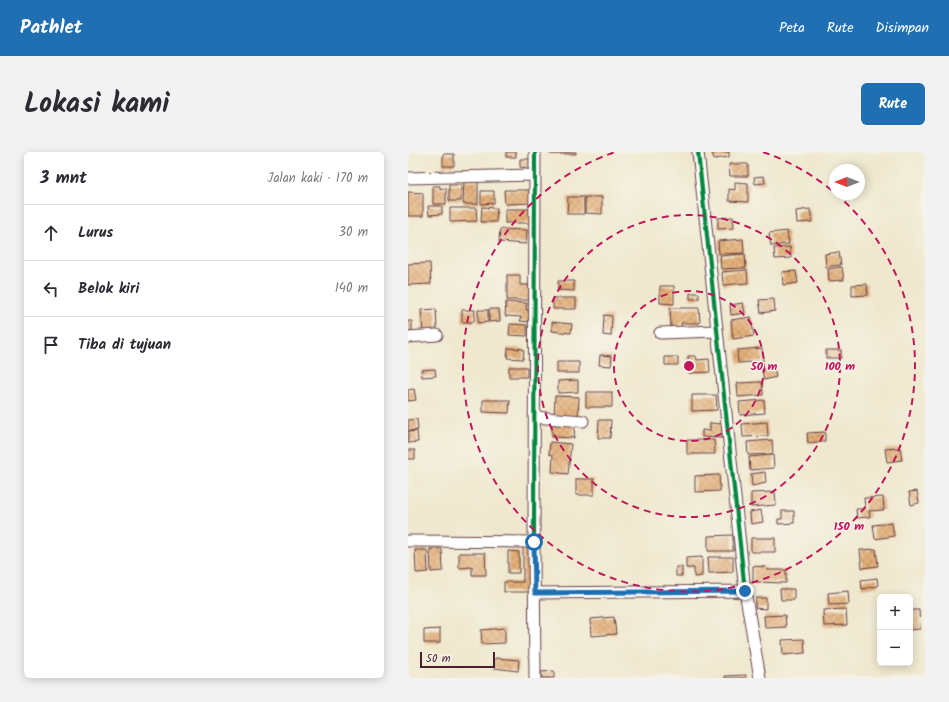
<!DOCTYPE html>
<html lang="id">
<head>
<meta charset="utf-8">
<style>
	:root { --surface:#fff; --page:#f2f2f3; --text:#2b2b33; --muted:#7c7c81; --line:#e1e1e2; --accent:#1f6fb2 }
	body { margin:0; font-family:Kalam,sans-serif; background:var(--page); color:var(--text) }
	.controls { position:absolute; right:12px; bottom:12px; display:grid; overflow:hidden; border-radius:6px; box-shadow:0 2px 10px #0003 }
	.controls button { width:36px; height:36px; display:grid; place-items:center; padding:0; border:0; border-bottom:1px solid var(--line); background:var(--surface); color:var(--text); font:20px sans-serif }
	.compass { position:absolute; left:421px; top:12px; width:36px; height:36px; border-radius:50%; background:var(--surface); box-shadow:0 2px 10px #0003; rotate:270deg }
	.scale { position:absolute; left:12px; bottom:10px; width:75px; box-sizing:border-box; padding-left:4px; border:2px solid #4a1f2b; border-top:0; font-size:11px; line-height:14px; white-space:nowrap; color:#4a1f2b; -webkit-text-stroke:3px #f7f3e8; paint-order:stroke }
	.stop { position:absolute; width:12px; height:12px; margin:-9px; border:3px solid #1f6fb2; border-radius:50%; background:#fff }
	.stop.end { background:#1f6fb2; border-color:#fff; box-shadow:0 1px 4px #0008 }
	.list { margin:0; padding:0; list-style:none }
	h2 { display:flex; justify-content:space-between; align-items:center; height:52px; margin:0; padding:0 16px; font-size:17px }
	h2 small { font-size:13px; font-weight:400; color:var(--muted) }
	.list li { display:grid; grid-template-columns:26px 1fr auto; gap:12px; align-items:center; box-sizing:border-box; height:56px; padding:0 16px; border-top:1px solid var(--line) }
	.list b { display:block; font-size:15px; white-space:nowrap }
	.list em { font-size:13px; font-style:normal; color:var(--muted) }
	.icon { flex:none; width:22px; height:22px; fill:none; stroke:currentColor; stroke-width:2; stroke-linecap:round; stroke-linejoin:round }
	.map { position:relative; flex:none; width:517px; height:526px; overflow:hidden; border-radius:6px }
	header { display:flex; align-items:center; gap:24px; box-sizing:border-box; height:56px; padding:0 20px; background:var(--accent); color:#fff }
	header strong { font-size:19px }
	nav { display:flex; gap:22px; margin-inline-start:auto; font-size:14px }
	.intro { display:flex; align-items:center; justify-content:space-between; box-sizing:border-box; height:96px; padding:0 24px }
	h1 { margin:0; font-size:28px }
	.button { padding:10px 18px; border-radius:6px; background:var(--accent); color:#fff; font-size:14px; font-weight:700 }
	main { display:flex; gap:24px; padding:0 24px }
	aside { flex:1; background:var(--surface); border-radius:6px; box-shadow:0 2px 10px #0003 }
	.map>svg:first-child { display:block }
	.building { fill:url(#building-cross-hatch) }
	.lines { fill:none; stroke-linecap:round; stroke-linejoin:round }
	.minor-casing { stroke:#633d43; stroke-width:13 }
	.minor { stroke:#fff; stroke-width:11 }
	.cycleway-casing { stroke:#f7f3e8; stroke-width:6 }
	.cycleway { stroke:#00873e; stroke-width:4 }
	.route { stroke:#1f6fb2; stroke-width:5 }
	.ring { fill:none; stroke:#c2185b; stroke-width:2; stroke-dasharray:7 5 }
	.centre { fill:#c2185b; stroke:#f7f3e8; stroke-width:2 }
	.ring-label { font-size:12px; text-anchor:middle; font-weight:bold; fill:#c2185b; stroke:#f7f3e8; stroke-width:3; stroke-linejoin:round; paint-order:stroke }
</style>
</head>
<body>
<header>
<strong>Pathlet</strong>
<nav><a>Peta</a><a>Rute</a><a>Disimpan</a></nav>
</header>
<div class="intro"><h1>Lokasi kami</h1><a class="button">Rute</a></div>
<main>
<aside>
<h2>3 mnt<small>Jalan kaki · 170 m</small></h2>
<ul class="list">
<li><svg class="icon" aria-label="ahead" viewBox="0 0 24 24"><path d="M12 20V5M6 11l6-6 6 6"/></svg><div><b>Lurus</b></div><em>30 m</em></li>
<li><svg class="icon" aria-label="left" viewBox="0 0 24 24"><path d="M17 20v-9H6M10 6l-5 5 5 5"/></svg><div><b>Belok kiri</b></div><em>140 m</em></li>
<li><svg class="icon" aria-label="arrive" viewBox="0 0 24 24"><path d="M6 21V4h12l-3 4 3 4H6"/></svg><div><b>Tiba di tujuan</b></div></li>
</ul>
</aside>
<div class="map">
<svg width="517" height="526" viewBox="0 0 517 526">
	<defs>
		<pattern id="building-cross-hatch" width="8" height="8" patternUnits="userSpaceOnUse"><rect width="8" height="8" fill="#e5b178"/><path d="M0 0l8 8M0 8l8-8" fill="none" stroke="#bc8f63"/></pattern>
	</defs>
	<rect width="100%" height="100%" fill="#f7f3e8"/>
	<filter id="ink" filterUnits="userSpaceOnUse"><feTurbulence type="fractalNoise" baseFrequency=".025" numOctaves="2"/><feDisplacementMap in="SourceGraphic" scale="8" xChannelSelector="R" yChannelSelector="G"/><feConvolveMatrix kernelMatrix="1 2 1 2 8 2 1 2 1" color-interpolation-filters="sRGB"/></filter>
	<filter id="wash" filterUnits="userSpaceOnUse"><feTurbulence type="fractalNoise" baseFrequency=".012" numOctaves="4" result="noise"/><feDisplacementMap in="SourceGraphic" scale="16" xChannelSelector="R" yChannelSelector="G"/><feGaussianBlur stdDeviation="0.9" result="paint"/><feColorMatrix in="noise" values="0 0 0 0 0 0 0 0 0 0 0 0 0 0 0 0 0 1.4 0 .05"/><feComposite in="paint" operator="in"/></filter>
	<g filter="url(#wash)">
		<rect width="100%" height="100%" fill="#efe8ce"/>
		<g id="blocks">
			<path class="building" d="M98 0H108V5H98Z
				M142 0H168V2H142Z
				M304 0H321V5L306 7Z
				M35 2H46V14H35Z
				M112 7H122V16L112 15Z
				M321 12H340V24H322Z
				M356 24 357 31 347 32 346 25Z
				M56 28 70 29V52H55Z
				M327 30 340 31V50L321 49V37L327 38Z
				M41 33H53V49H41Z
				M25 34H32V37L38 36V52H25Z
				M96 38H121V43H124V51L97 52Z
				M73 39H86V51L73 52Z
				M0 40 15 41V64H0Z
				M160 45H176V62H159Z
				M177 45H194V62L177 61Z
				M20 54H34V62L21 63Z
				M74 55 89 56 88 70H73Z
				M42 56H68L69 69 42 70Z
				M97 57H123V71H97Z
				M402 57 404 70 389 71 388 59Z
				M325 65 326 76 310 77V66Z
				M92 77 119 78 118 92 91 90Z
				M379 79 381 92 363 94 361 81Z
				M335 87 336 101 311 102 310 89Z
				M382 95 383 106 367 107 366 96Z
				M431 100 433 113 418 115 417 102Z
				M337 102 338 116 313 117 312 104Z
				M22 111 23 132 0 133V112Z
				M434 115 436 128 421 129 420 117Z
				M339 118 340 131 315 133 314 120Z
				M388 119 390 131 375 133 374 120Z
				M99 123H112V133H121V148H99Z
				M150 129H166V139L150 138Z
				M459 132 460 143 444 144V133Z
				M252 134H266V152L252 151Z
				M282 141H291V147H282Z
				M145 146H168V157H145Z
				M366 147 367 159 353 161 351 148Z
				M98 150 119 151 118 158H123V170L112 169 113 165 97 164Z
				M335 151 337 161 323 163 322 153Z
				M262 156H291L292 171H273L274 175H263Z
				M28 157 29 178 15 179 13 158Z
				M81 157H91L92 169 81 170Z
				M54 158H67L66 170H54Z
				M70 158H80V170L70 171Z
				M196 163 204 164 203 184 195 183Z
				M343 165 346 184 325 187 323 168Z
				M0 169H4V182H0Z
				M144 170 164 172 163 181 144 179Z
				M102 172 119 173V184L101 183Z
				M100 196 116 197 115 207 99 206Z
				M354 196 355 209 330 211 329 198Z
				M418 198H433V206H418Z
				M192 203 204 204 203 214 191 213Z
				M280 204H288L289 208 301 207 302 220 281 221Z
				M257 205H270V213H257Z
				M149 210H171V221H149Z
				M101 215H119V225H101Z
				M366 216 368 225 356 228 354 218Z
				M27 217 28 224 14 225 13 218Z
				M170 228V240L150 241V229Z
				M354 230 355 243 330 245 329 231Z
				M6 237 8 248 0 249V238Z
				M178 240H204V255H178Z
				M284 243H308L309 258 284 259Z
				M147 244 171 245 170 264 146 263Z
				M75 248H102L101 261 75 260Z
				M356 248 357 261 332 263 331 250Z
				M9 267 10 278 0 279V268Z
				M191 268H203L202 286H190Z
				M359 270 360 284 335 285 334 272Z
				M302 271 315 272 314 286 294 285V278L302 279Z
				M144 272 167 273 166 286 144 285Z
				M9 279 10 290 0 291V280Z
				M417 280V289L400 291 399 281Z
				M279 288H306L307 302H279Z
				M364 288 365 302 340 303 339 290Z
				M142 290 163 292 160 322 144 320 145 303 141 302Z
				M492 296 494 308 479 310 477 297Z
				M0 298H7V307H0Z
				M365 303 366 316 342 318 341 305Z
				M357 320 358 331 344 334 343 322Z
				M311 323 312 339 287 340V324Z
				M168 327H186V343H168Z
				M509 339 511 351 503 353 501 340Z
				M367 340 368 353 343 355V341Z
				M475 345 476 358 461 359 462 365 449 366 448 357H457L456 346Z
				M353 358 355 370 343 372 342 360Z
				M374 359H386V371L370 372V367H374Z
				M484 371 486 384 467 387 465 373Z
				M325 383V399H300V384Z
				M343 386H367V400H343Z
				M115 394H123V440H96V430H115Z
				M22 397H34L35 419 23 420Z
				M468 397 470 414 454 416 452 398Z
				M7 398H19L20 420 8 421Z
				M100 399 111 400V421H100Z
				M51 401H77L78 423H64V415L51 416Z
				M294 405V424L286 425V416H278V406Z
				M300 405H325V420L301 421Z
				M345 414 358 415 359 418H378V431L345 430Z
				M268 415H274V424H268Z
				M469 426 470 434 454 437 453 428Z
				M372 437H386V448H373Z
				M440 439 441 452 421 453 420 441Z
				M348 446H358V457L347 456Z
				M438 457 439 473 416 474 415 458Z
				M502 458H511L512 477 502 478Z
				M377 463 378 475 357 476 356 464Z
				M206 465 208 482 183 484 182 467Z
				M97 476V491L74 492 73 478Z
				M32 477V491H16V478Z
				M396 487 397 501 375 503 374 488Z
				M87 506 111 508 110 519 86 516Z
				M146 519V526H134L133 520Z
				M338 523V526H317V524Z"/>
		</g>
	</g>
	<g filter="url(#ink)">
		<use href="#blocks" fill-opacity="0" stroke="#633d43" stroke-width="1"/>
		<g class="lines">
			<g class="minor-casing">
				<path id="minor" d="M290 0 337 439
					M0 26 127 23
					M252 181 309 179
					M0 185 29 183
					M126 265 175 269
					M0 389 126 390 127 526
					M126 390 127 0
					M127 441 337 439 352 526"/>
			</g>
			<use href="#minor" class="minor"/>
			<g class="cycleway-casing">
				<path id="cycleway" d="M290 0 337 439
					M126 390 127 0"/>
			</g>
			<use href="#cycleway" class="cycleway"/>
		</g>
	</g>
	<g class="lines" filter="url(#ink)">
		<path class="route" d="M126 390 127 441 337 439"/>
	</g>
	<g class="ring">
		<circle cx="281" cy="214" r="75"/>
		<circle cx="281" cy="214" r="151"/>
		<path d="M355 0A226 226 0 1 1 207 0"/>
	</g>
	<circle cx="281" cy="214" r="6" class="centre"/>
	<g class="ring-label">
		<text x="356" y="218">50 m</text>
		<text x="432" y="218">100 m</text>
		<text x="441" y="378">150 m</text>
	</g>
</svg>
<div class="controls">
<button>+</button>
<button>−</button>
</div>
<svg class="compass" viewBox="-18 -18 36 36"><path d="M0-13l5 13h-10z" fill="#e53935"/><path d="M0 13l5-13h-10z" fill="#7c7c81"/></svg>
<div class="scale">50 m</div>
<div class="stop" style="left:126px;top:390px"></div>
<div class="stop end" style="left:337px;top:439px"></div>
</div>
</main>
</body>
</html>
